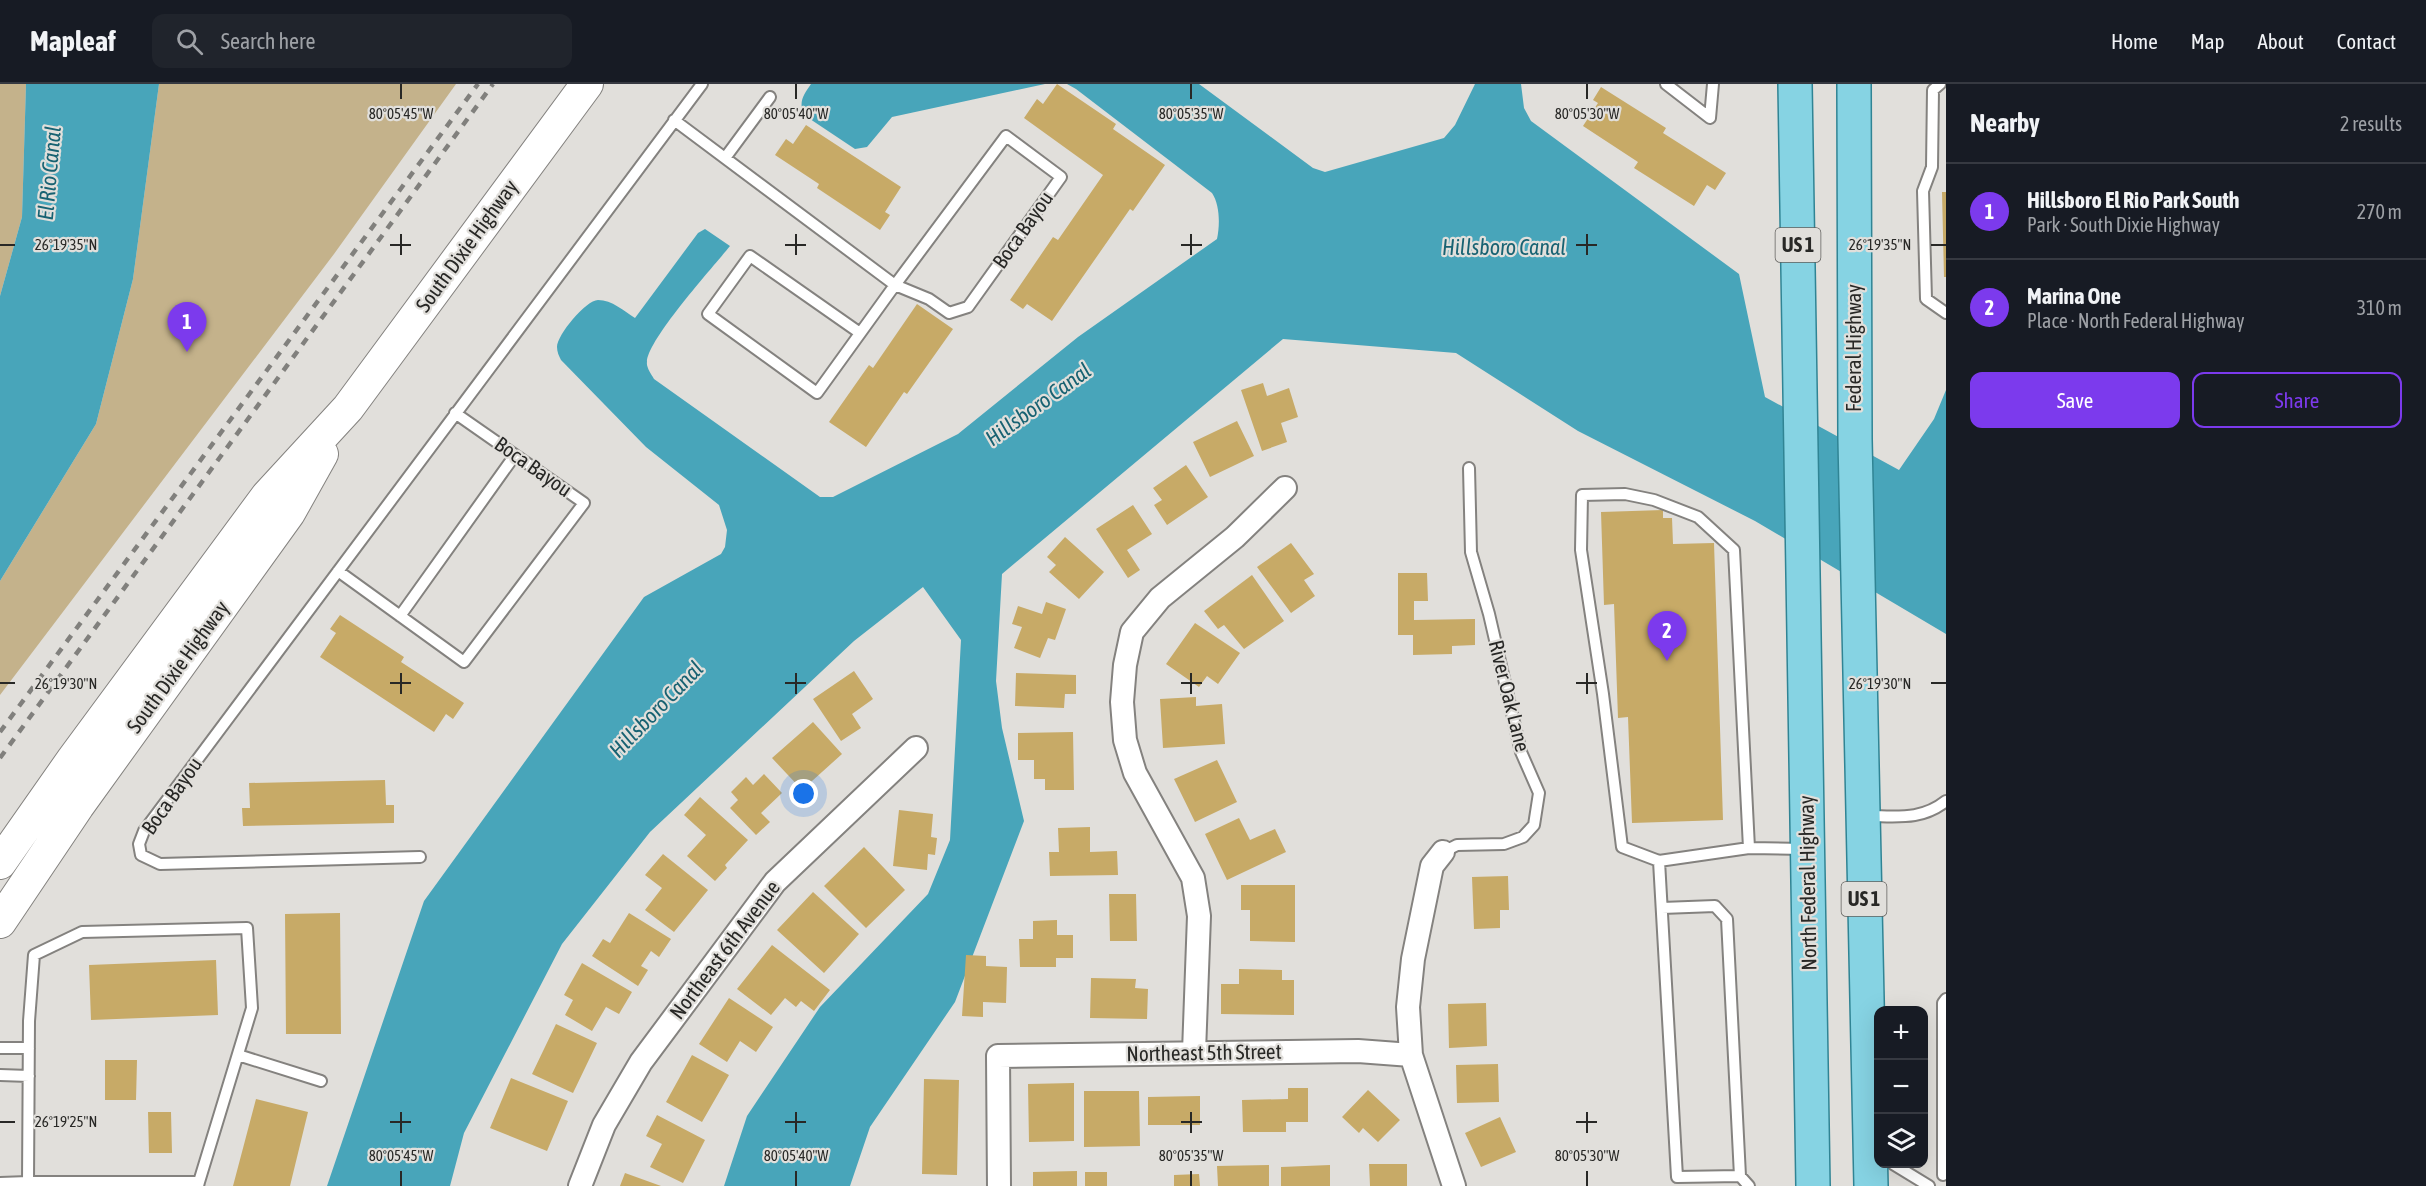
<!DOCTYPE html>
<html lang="en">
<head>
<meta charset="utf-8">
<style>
	:root { --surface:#171b24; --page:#20242c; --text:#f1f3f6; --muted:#9ea1a6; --line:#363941; --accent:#7c3aed }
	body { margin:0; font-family:"Asap Condensed",sans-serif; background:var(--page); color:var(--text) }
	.controls { position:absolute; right:18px; bottom:18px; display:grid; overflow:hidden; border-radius:12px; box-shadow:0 6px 24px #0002 }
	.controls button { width:54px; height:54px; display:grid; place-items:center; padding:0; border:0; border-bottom:2px solid var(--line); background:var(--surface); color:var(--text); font:30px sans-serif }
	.you { position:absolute; left:804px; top:710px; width:21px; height:21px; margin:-15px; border:4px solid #fff; border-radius:50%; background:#1a73e8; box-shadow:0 0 0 9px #1a73e833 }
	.badge { display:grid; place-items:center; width:39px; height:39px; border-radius:50%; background:var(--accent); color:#fff; font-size:20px; font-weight:700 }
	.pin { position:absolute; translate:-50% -50px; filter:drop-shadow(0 2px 3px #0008) }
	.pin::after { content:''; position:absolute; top:32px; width:21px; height:18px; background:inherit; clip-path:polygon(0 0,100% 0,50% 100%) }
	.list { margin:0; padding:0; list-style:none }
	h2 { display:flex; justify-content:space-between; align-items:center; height:78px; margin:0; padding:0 24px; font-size:26px }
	h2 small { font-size:20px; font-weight:400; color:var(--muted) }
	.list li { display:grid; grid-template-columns:39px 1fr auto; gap:18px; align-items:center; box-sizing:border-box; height:96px; padding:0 24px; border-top:2px solid var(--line) }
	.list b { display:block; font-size:22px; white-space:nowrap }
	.list p { margin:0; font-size:20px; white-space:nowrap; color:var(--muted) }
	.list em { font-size:20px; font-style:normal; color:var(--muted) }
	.actions { display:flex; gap:12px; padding:18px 24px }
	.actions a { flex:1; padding:14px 0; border:2px solid var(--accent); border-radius:12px; text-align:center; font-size:21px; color:var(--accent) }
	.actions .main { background:var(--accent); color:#fff }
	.icon { flex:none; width:33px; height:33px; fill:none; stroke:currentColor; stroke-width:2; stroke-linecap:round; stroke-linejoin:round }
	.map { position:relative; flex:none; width:1946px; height:1102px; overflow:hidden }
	header { display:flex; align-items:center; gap:36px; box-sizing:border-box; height:84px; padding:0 30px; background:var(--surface); border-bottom:2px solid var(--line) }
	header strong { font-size:28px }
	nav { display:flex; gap:33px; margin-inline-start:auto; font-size:21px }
	.search { width:420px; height:54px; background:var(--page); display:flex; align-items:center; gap:15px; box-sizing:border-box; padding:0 21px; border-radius:12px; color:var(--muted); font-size:22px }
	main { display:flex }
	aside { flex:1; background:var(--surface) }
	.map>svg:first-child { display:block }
	.green { fill:#c4b28b }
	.water { fill:#48a5ba }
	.building { fill:#c7aa67 }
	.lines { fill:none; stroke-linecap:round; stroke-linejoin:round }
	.service-casing { stroke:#84827f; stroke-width:14 }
	.minor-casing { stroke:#84827f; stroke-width:26 }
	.secondary-casing { stroke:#84827f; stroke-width:34 }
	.primary-casing { stroke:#308494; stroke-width:36 }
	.service { stroke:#fff; stroke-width:10 }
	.minor { stroke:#fff; stroke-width:22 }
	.secondary { stroke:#fff; stroke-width:32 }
	.primary { stroke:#86d3e3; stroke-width:33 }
	.rail { stroke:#81807d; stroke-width:4.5; stroke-dasharray:8 8; stroke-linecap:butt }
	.ticks { fill:none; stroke:#282826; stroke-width:2 }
	.labels { text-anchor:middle; stroke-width:4.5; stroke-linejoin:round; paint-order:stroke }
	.shield { fill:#e1dfdb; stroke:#605f5c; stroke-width:1.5 }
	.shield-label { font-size:20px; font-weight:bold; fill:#282826 }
	.street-label { font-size:21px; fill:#282826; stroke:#e1dfdb }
	.water-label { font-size:22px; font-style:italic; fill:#186272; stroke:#e1dfdb }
	.ticks-label { font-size:15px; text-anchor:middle; fill:#282826; stroke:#e1dfdb; stroke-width:4.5; stroke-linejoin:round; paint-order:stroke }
</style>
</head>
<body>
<header>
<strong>Mapleaf</strong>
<div class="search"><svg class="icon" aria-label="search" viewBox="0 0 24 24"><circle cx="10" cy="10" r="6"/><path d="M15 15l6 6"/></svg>Search here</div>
<nav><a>Home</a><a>Map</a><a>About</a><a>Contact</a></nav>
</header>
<main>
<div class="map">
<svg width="1946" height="1102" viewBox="0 0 1946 1102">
	<rect width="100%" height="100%" fill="#e1dfdb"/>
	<path class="green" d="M0 0H26L22 133 0 212Z
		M159 0H456L334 170 0 611V497L96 340 133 195Z"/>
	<path class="water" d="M26 0H159L133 195 96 340 0 497V212L22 133Z
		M811 0H1045L892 33 867 63 855 65 804 31C798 18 804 10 811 0Z
		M1067 0H1199L1313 84 1325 88 1444 54 1455 41 1475 0H1521L1524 24 1531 37 1739 190 1765 313 1899 386 1934 335 1946 306V550L1755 437 1578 347 1456 269 1283 255 1002 490 996 597 1002 644 1024 737 955 918 870 1043 850 1102H724L747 1032 820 923 928 810 950 756 961 556 923 503 854 557 650 748 562 860 464 1049 450 1102H327L424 817 644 513 721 470 725 463 727 446 719 421 646 363 561 276C559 272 557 268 557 263 557 251 586 216 598 216 612 216 624 227 635 234L698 149 705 145 730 162C714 182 647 256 647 278 646 283 651 290 654 295L820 413H833L958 350 1078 253 1217 155C1220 141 1220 121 1212 109L1076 5Z"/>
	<path class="building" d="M1057 0 1116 40 1113 45 1165 81 1133 127 1130 125 1052 237 1027 220 1023 225 1010 216 1053 153 1058 156 1103 91 1024 34 1037 15 1043 20Z
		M1601 3 1666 44 1663 49 1726 89 1715 106 1707 101 1694 122 1634 84 1638 78 1583 42 1598 19 1593 16Z
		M806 41 901 103 885 128 890 131 880 146 817 104 819 100 775 71 786 55 793 60Z
		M1942 108H1946V193H1944Z
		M917 220 953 245 907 310 904 308 866 363 829 338 869 281 873 284Z
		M1263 299 1267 312 1289 304 1298 333 1281 339 1287 358 1262 367 1241 306Z
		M1237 337 1254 372 1210 393 1193 358Z
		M1186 381 1208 413 1167 441 1154 421 1162 416 1153 404Z
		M1133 421 1152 450 1127 466 1140 486 1128 494 1096 445Z
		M1663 426V434H1672L1673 460 1714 459 1723 736 1632 739 1628 633 1618 634 1614 520 1604 521 1601 428Z
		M1065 453 1104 488 1079 515 1049 488 1056 481 1047 473Z
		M1291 459 1314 490 1304 496 1315 512 1291 529 1257 483Z
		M1398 489H1427L1428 517H1414V536L1475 535V561L1452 562V570L1413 571V551H1398Z
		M1252 491 1284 537 1244 565 1224 541 1218 545 1204 527Z
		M1046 518 1066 525 1055 556 1048 554 1040 574 1014 564 1022 543 1012 540 1018 522 1042 530Z
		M340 531 404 573 401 578 464 619 453 635 446 630 434 648 320 573 336 549 330 545Z
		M1195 539 1240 569 1218 600 1207 592 1199 603 1166 580Z
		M854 587 873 615 852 630 861 644 841 657 813 615Z
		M1016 589 1076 591V610H1065L1064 624 1015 622Z
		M1196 613V622L1222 620 1225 660 1163 664 1160 615Z
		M813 638 842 670 802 706 772 674Z
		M1073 648 1074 706H1045V695H1034V676H1018V649Z
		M1217 676 1237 718 1195 738 1174 695Z
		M764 690 782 709 761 729 770 738 756 751 730 724 738 716 731 708 746 693 753 701Z
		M385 696 386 721H394V739L243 742 242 724H250L249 699Z
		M700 713 748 756 725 781 727 784 715 797 687 772 706 751 684 731Z
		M899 726 933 730 931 753 937 754 935 771 928 770 927 786 893 782Z
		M1239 734 1250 756 1275 745 1286 768 1227 796 1205 750Z
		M1090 743V768L1117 767 1118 791 1050 792 1049 768H1059L1058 744Z
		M864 763 905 806 866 844 824 802Z
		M663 770 708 806 674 848 645 826 662 804 645 791Z
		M1508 792 1509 826H1500V844L1474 845 1472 793Z
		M1241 801H1295V858L1250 857V826H1241Z
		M813 808 859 850 824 889 777 846Z
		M1109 810H1136L1137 857H1110Z
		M340 829 341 950H286L285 830Z
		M629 829 671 855 659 873 651 867 641 882 648 886 638 902 592 872 603 855 610 859Z
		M1057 836V851H1073V874H1056V883H1020L1019 855H1033V837Z
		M772 861 830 906 814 927 801 917 796 923 785 914 771 931 737 905Z
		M966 871 986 872V882L1007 883 1006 919 983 918V933L962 932Z
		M216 876 218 931 91 936 89 881Z
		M582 879 632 908 619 930 606 923 592 947 565 931 573 916 564 911Z
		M1239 885 1282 886V896H1294V931L1221 930V900H1239Z
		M1091 894 1136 895 1135 904 1148 905 1147 935 1090 934Z
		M729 914 773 943 756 968 740 957 727 978 699 960Z
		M1486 919 1487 962 1449 964 1448 920Z
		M556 940 597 959 573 1009 532 990Z
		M692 971 729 991 702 1038 666 1018Z
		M105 976H137L136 1016H105Z
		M1498 980 1499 1018 1457 1019 1456 981Z
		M511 994 568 1017 547 1067 490 1044Z
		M924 995 959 996 957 1091 922 1090Z
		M1074 999V1057L1029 1058 1028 1000Z
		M1288 1004H1308V1038H1286V1048H1243L1242 1016 1288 1015Z
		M1368 1006 1400 1036 1378 1058 1363 1044 1359 1049 1342 1033Z
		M1084 1007H1139L1140 1062 1084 1063Z
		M1200 1012V1041H1148V1013Z
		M256 1015 308 1028 290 1102H233Z
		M148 1028H171L172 1069H149Z
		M657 1031 705 1056 683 1099 650 1083 662 1060 646 1052Z
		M1500 1033 1516 1068 1481 1083 1465 1049Z
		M1369 1080H1407V1102H1370Z
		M1269 1081V1102H1218L1217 1082Z
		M1330 1081V1102H1281V1083Z
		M1077 1087V1102H1033V1088Z
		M1085 1088H1107V1102H1085Z
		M625 1089 661 1102H620Z
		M1199 1090 1200 1102H1174V1091Z"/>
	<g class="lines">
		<g class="service-casing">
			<path id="service" d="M1666 0 1710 34 1713 0
				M1940 0 1933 6 1932 83 1923 107 1926 215 1946 229
				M674 36 895 201 817 309 708 230 750 172 860 249
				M1006 52 1061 93 968 223 949 229 929 215 895 201Z
				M725 74 770 13
				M338 487 464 578 584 419 455 329
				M400 532 515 371
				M1866 732C1896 732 1921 737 1946 717
				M1443 768 1457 761 1504 760 1523 753 1534 741 1539 709 1521 668 1489 530 1471 468 1469 384
				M420 773 160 780 141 771 139 760 144 747 702 0
				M1659 777 1622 763 1603 610 1581 466 1582 411 1625 410 1654 416 1698 433 1734 466 1749 764
				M1662 824 1715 822 1727 835 1740 1092 1677 1093 1659 777 1749 764 1804 765
				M0 964H29
				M238 971 321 997
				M0 991 29 992
				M1893 1080 1929 1102
				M1943 1091V919L1946 915
				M1740 1092 1749 1102
				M28 1098H199L198 1102
				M0 1099 28 1098 29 937 34 871 82 848 247 844 252 924 199 1098"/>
		</g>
		<g class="minor-casing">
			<path id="minor" d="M1443 768 1432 782 1413 875 1408 923 1411 971 1454 1102
				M1194 968 1199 832 1193 794 1135 689 1125 656 1122 618 1125 581 1132 548 1160 514 1235 453 1285 404
				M580 1102 604 1041 641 978 775 798 916 664
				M999 1102 998 972 1358 967 1411 971"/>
		</g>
		<g class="secondary-casing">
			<path id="secondary" d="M0 779 73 675 267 412 348 324 587 0
				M0 838 78 722 289 429 322 370"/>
		</g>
		<g class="primary-casing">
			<path id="primary" d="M1795 0 1813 1102
				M1854 0 1855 355 1871 1102"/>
		</g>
		<use href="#service" class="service"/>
		<use href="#minor" class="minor"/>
		<use href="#secondary" class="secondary"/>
		<use href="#primary" class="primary"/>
		<path class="rail" d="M0 648 478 0
			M0 674 493 0"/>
	</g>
	<path class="ticks" d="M401 0V15M796 0V15M1191 0V15M1587 0V15M401 150V171M796 150V171M1191 150V171M1587 150V171M0 161H15M390 161H411M785 161H806M1181 161H1202M1576 161H1597M1931 161H1946M401 589V610M796 589V610M1191 589V610M1587 589V610M0 599H15M390 599H411M785 599H806M1181 599H1202M1576 599H1597M1931 599H1946M401 1028V1049M796 1028V1049M1191 1028V1049M1587 1028V1049M0 1038H15M390 1038H411M785 1038H806M1181 1038H1202M1576 1038H1597M401 1087V1102M796 1087V1102M1191 1087V1102M1587 1087V1102"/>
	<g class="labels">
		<g class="shield">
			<rect x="1775.5" y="144" width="45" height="34" rx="4.5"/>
			<rect x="1841.5" y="798" width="45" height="34" rx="4.5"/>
		</g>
		<g class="shield-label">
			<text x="1798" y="168">US 1</text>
			<text x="1864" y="822">US 1</text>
		</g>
		<g class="street-label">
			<text transform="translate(1023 146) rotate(-55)" y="7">Boca Bayou</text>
			<text transform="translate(467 162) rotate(-54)" y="7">South Dixie Highway</text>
			<text transform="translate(1854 264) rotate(-90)" y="7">Federal Highway</text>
			<text transform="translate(533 383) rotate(35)" y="7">Boca Bayou</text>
			<text transform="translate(178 583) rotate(-54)" y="7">South Dixie Highway</text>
			<text transform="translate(1509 612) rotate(76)" y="7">River Oak Lane</text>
			<text transform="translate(172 712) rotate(-55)" y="7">Boca Bayou</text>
			<text transform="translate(1808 799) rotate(-91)" y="7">North Federal Highway</text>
			<text transform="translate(725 866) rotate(-53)" y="7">Northeast 6th Avenue</text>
			<text transform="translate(1204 969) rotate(-1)" y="7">Northeast 5th Street</text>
		</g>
		<g class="water-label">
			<text transform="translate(49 89) rotate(-85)" y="8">El Rio Canal</text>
			<text x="1504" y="171">Hillsboro Canal</text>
			<text transform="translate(1038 320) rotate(-36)" y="8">Hillsboro Canal</text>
			<text transform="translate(656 625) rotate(-46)" y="8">Hillsboro Canal</text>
		</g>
	</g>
	<g class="ticks-label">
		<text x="401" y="35">80°05'45"W</text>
		<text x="796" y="35">80°05'40"W</text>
		<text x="1191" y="35">80°05'35"W</text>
		<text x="1587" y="35">80°05'30"W</text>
		<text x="66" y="166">26°19'35"N</text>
		<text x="1880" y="166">26°19'35"N</text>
		<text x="66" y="605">26°19'30"N</text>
		<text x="1880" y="605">26°19'30"N</text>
		<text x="66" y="1043">26°19'25"N</text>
		<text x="401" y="1077">80°05'45"W</text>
		<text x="796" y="1077">80°05'40"W</text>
		<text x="1191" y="1077">80°05'35"W</text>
		<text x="1587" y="1077">80°05'30"W</text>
	</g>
</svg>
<div class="controls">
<button>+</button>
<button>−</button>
<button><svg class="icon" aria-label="layers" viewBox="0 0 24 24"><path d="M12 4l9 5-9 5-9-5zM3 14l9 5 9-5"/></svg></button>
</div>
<div class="you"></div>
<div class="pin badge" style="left:187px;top:268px">1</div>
<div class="pin badge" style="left:1667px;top:577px">2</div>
</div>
<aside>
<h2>Nearby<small>2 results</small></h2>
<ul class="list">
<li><span class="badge">1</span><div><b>Hillsboro El Rio Park South</b><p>Park · South Dixie Highway</p></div><em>270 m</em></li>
<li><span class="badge">2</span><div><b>Marina One</b><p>Place · North Federal Highway</p></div><em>310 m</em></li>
</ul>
<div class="actions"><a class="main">Save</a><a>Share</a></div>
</aside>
</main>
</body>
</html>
